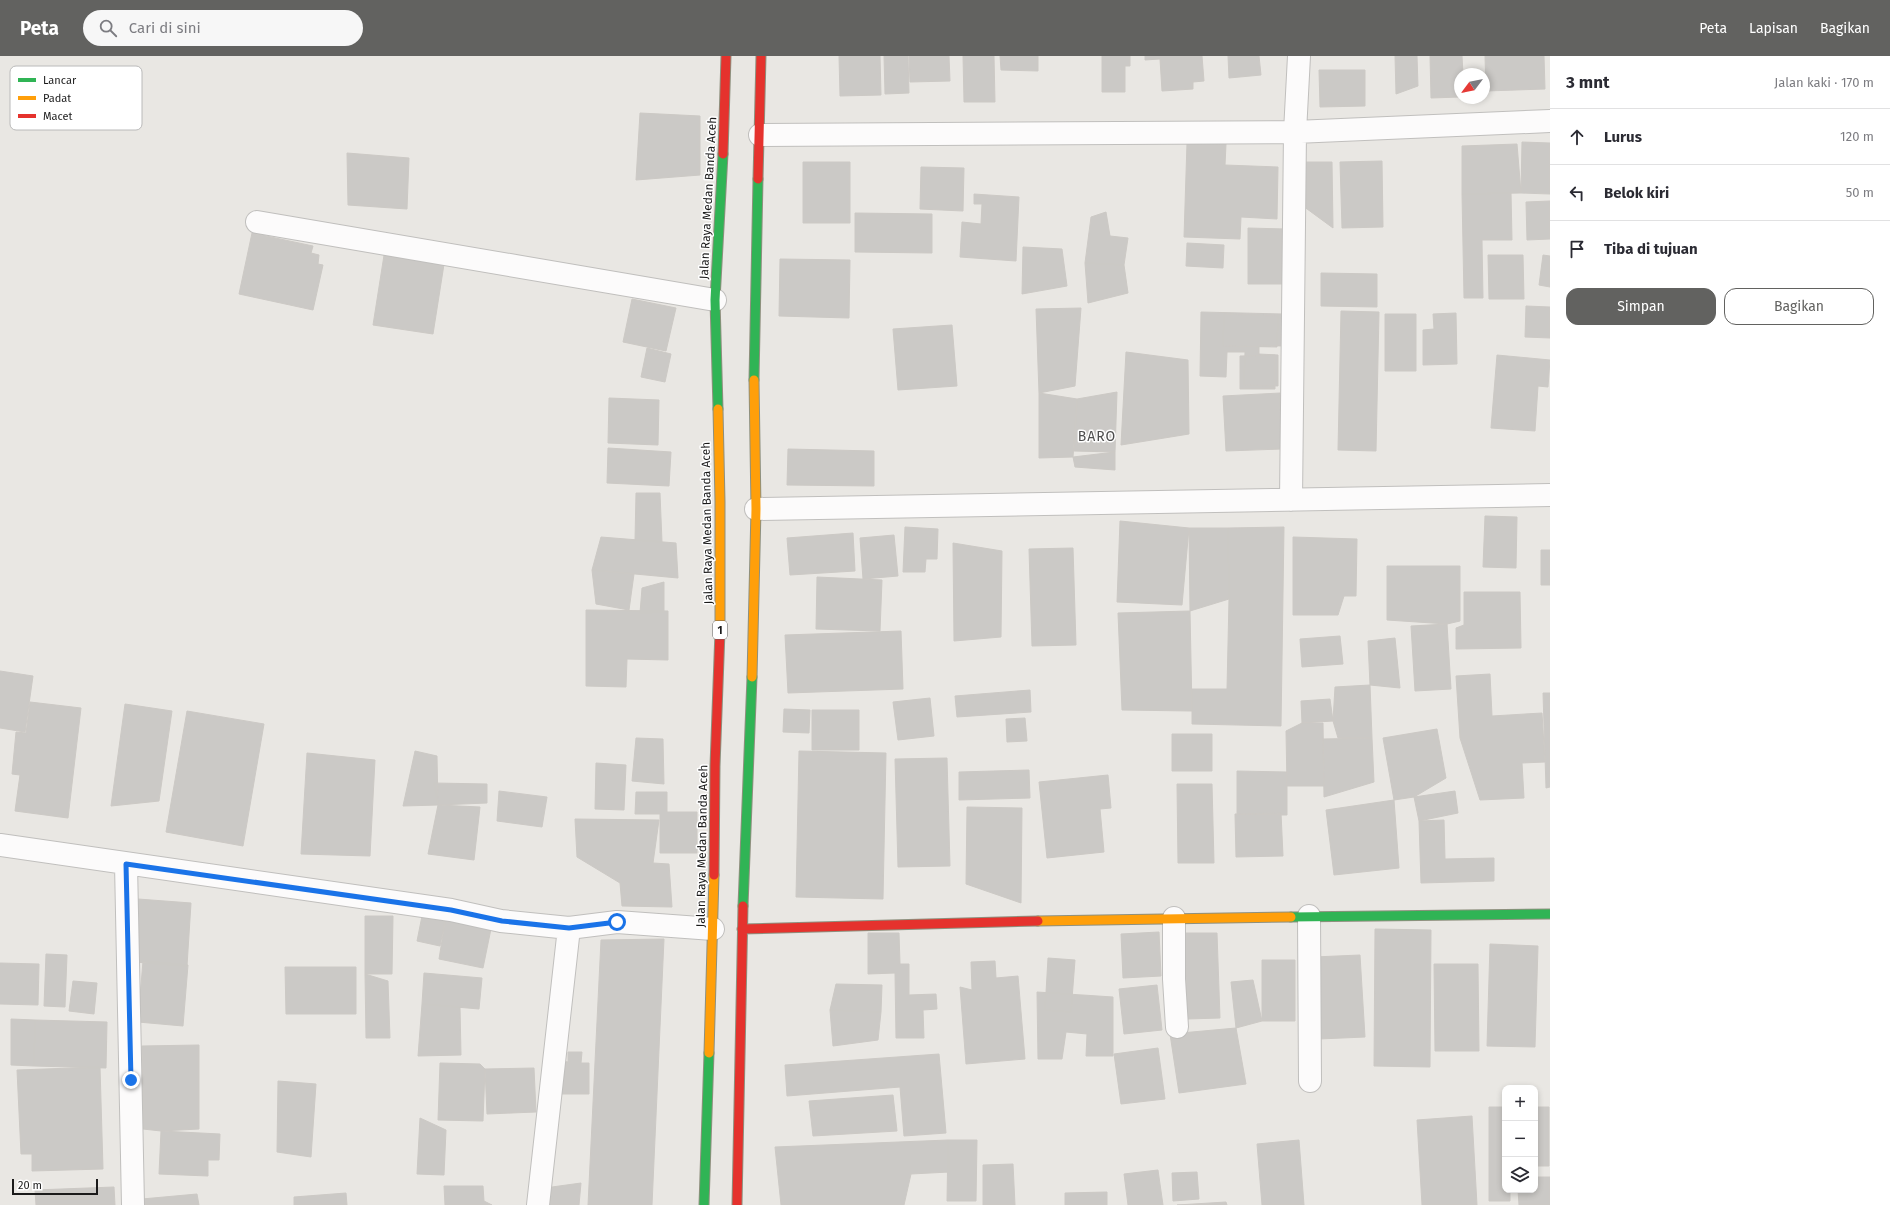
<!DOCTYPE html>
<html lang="id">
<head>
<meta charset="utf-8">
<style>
	:root { --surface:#fff; --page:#f7f7f7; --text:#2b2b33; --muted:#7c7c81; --line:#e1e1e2; --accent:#626260 }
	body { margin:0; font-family:"Fira Sans",sans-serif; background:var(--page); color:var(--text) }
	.controls { position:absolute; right:12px; bottom:12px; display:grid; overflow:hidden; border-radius:8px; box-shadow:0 2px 6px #0003 }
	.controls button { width:36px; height:36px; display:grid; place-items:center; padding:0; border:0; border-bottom:1px solid var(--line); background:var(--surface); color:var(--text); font:20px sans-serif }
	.compass { position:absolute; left:1454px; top:12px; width:36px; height:36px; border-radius:50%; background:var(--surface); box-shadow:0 2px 6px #0003; rotate:238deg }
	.scale { position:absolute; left:12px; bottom:10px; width:86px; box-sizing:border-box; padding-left:4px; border:2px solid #1a1a1a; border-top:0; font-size:11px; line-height:14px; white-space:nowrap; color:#1a1a1a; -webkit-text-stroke:3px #fff; paint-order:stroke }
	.stop { position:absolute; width:12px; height:12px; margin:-9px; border:3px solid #1a73e8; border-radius:50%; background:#fff }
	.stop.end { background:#1a73e8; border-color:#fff; box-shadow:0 1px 4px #0008 }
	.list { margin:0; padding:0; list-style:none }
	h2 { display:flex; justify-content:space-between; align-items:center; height:52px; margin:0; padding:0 16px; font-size:17px }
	h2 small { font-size:13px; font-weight:400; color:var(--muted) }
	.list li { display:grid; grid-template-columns:26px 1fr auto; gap:12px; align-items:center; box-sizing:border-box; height:56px; padding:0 16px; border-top:1px solid var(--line) }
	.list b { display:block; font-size:15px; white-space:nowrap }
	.list em { font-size:13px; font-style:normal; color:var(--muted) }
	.actions { display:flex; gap:8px; padding:12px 16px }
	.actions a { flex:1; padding:9px 0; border:1px solid var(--accent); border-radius:12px; text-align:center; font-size:14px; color:var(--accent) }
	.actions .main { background:var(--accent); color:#fff }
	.icon { flex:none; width:22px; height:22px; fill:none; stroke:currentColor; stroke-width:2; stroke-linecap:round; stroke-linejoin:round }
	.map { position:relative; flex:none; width:1550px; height:1149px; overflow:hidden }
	header { display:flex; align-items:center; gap:24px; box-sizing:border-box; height:56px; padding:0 20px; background:var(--accent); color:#fff }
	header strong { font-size:19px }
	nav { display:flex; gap:22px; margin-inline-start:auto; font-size:14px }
	.search { width:280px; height:36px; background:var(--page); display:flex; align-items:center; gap:10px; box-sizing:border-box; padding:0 14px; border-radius:22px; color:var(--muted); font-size:15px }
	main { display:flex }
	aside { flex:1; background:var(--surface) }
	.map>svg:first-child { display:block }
	.building { fill:#cbc9c6; stroke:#ccc9c5 }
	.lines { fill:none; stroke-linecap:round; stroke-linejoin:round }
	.street-casing { stroke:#c0bfbd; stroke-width:24 }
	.fast-casing { stroke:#8e907e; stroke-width:11 }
	.slow-casing { stroke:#8e907e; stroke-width:11 }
	.jam-casing { stroke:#8e907e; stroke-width:11 }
	.street { stroke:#fcfbfb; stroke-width:22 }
	.fast { stroke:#30b455; stroke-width:9 }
	.slow { stroke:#ff9f0a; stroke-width:9 }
	.jam { stroke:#e5322d; stroke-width:9 }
	.route { stroke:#1a73e8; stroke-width:5 }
	.labels { text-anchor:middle; stroke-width:3; stroke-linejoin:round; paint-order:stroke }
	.shield { fill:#fff; stroke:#5f5f5f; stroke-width:1 }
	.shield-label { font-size:11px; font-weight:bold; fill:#1a1a1a }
	.street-label { font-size:12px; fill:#1a1a1a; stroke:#fff }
	.quarter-label { font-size:14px; letter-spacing:1px; fill:#4d4d4d; stroke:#fff }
	.key { fill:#fff; stroke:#bababa; stroke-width:1 }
	.key-label { font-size:11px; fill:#1a1a1a }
</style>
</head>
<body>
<header>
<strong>Peta</strong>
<div class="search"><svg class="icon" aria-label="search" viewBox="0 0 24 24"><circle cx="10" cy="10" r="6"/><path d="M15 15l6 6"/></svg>Cari di sini</div>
<nav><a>Peta</a><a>Lapisan</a><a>Bagikan</a></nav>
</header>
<main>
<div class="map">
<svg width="1550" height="1149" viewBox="0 0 1550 1149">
	<rect width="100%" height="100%" fill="#e9e7e3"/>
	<path class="building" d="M839 0H880L881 39 840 40Z
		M884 0H908L909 37 885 38Z
		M909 0H949L950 25 910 26Z
		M963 0H994L995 46H964Z
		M1000 0H1038V15L1001 14Z
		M1102 0H1130V10H1125V36H1102Z
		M1145 0H1202L1204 25 1193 26V33L1162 35 1160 3 1145 4Z
		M1228 0H1259L1261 19 1229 22Z
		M1395 0H1417L1418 30 1396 38Z
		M1430 0H1462L1463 18H1460V41L1431 42Z
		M1485 0H1544L1545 33 1486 35Z
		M1319 14H1365V50L1320 51Z
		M640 57 700 60V119L636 124Z
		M1522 86 1550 87V138L1521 137Z
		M1187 87 1226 88 1225 109 1278 111 1277 163 1241 161 1240 183 1184 181Z
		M1517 88 1521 137 1462 138V90Z
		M347 97 409 102 407 153 348 149Z
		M1382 105 1383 171 1342 172 1340 106Z
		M803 106H850V167H803Z
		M1302 106H1332L1333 172 1303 150Z
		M921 111 964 112 963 155 920 153Z
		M1511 137 1512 184H1482L1483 242H1464L1462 138Z
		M974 138 1019 141 1016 205 960 201 962 166 981 168 982 148H974Z
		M1550 145V183L1527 184 1526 146Z
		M1106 156 1110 180 1128 182 1124 209 1085 207 1091 161Z
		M855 157 932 158V197L855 196Z
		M1248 172 1285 173 1284 228H1248Z
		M252 177 313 190 311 197 319 199 318 208 323 209 313 254 239 238Z
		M1187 187 1224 189 1223 212 1186 210Z
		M1023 191 1062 193 1067 230 1022 238Z
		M385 193 445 202 433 278 373 269Z
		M1488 199H1523L1524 243H1489Z
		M1543 199 1550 200V231L1539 229Z
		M780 203 850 204 849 262 779 260Z
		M1085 207 1124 209 1128 237 1088 247Z
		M1321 217 1377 218V251L1321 250Z
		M632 243 676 252 666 295 623 286Z
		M1526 250 1550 251V282L1525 281Z
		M1081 252 1075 330 1039 337 1036 253Z
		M1341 255 1379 256 1376 395 1338 394Z
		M1201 256 1283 258 1282 290 1259 289V298L1278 299V330L1244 329 1245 296H1227L1226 321 1200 320Z
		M1456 257 1457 308 1423 309V274L1434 273 1433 258Z
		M1224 258 1278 260 1277 291 1223 290Z
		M1385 258H1416V315H1385Z
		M952 269 957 330 898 334 893 273Z
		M647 292 671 298 665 326 641 321Z
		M1126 296 1188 304 1189 378 1121 389Z
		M1275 299V333H1240V300Z
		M1497 299 1550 304 1548 331 1538 330 1535 375 1491 372Z
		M1117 336 1115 396 1074 395 1077 343Z
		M1039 337 1077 343 1073 401 1039 402Z
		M1280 337 1282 393 1226 395 1223 340Z
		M609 342 659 344 658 389 608 387Z
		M608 392 671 396 669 430 607 427Z
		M788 393 874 395V430L787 429Z
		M1115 396V414L1075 411 1073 401Z
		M636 437H660L662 486 635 484Z
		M1485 460 1517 461 1516 512 1483 511Z
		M1120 465 1189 472 1182 549 1117 546Z
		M905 471 938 473 937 503H926L925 516H903Z
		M1284 471 1281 670 1192 668V633H1227L1229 543 1228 472Z
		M1189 472H1228L1229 543 1190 555Z
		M853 477 855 515 790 519 787 482Z
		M894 479 898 520 863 523 860 482Z
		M601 481 676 487 678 522 592 514Z
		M1293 481 1357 483 1356 540H1344L1338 559H1293Z
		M953 487 1002 495 1001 581 954 585Z
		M1073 492 1076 589 1032 590 1029 493Z
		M1541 494H1550V529H1541Z
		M1387 510H1460V565L1447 568 1387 564Z
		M592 514 634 518 629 554 596 548Z
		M817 521 882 524 880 575 816 573Z
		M664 526V556L640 557 642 532Z
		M1464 536H1520L1521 592 1456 593V572L1464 569Z
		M586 554 668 555V604L627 603 626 631 586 630Z
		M1190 555 1192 655 1122 654 1118 557Z
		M1447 568 1451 633 1415 635 1411 570Z
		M901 575 903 633 788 637 785 579Z
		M1340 580 1343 608 1302 611 1300 583Z
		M1395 582 1400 632 1370 629 1368 585Z
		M0 615 33 620 25 676 0 672Z
		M1490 618 1492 660 1542 657 1545 706 1522 707 1524 742 1480 744 1460 682 1456 620Z
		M1370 629 1372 682H1338L1333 665 1335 631Z
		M1030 634 1031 656 957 661 955 640Z
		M1543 637H1550V731L1546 732Z
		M930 642 934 680 898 684 893 646Z
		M1330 643 1333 665 1302 667 1301 645Z
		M30 646 81 652 68 762 15 755 20 719 12 718 16 676 26 677Z
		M125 648 172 655 159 745 111 750Z
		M784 653 810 654 809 677 783 676Z
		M812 654H859V694H812Z
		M187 655 264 668 243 790 166 776Z
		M1025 662 1027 685 1007 686 1006 663Z
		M1302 667H1323L1324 730H1287L1286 675Z
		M1437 673 1446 722 1414 741 1394 744 1383 682Z
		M1172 678H1212V715H1172Z
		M636 682 663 683 664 728 632 725Z
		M1372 682 1374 726 1324 741 1323 683Z
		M415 695 437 700 438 749 403 750Z
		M799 695 886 697 883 843 796 841Z
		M307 697 375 704 370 800 301 798Z
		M947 702 950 810 898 811 895 703Z
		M596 707 626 709 624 754 595 753Z
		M1029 714 1030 742 959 744V716Z
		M1237 715 1287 716V759H1237Z
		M1108 719 1111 752 1100 753 1104 796 1047 802 1039 726Z
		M434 727 487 728V747L438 749Z
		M1177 728H1212L1214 807H1178Z
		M499 735 547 741 542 771 497 765Z
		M1455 735 1458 757 1419 765 1414 741Z
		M636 736H667V756H697V797H660V758H635Z
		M1394 744 1399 812 1334 819 1326 754Z
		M438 749 480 751 474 804 428 798Z
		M967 751 1022 752 1021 847 966 828Z
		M1281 757 1283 800 1236 801 1235 758Z
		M575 763 659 764 653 807 669 808 672 851 622 850 620 827 577 801Z
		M1444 764 1445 803 1494 802V825L1421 827 1419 765Z
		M138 843 191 847 187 910 134 906Z
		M423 855 446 860 440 890 417 885Z
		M365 860H393L392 918H365Z
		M446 860 492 868 483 912 439 903Z
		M1375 873 1431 874 1430 1011 1374 1010Z
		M1159 876 1161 920 1123 922 1121 878Z
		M868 877H899L900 908H909V939L936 938 937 953 923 954 924 982H896L895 917 868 918Z
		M1185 877H1217L1220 962 1187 963Z
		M664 883 652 1149H588L601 884Z
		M1490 888 1538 890 1535 991 1487 990Z
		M46 898 67 899 65 951 44 950Z
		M1360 899 1365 981 1319 983 1314 901Z
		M1048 902 1075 904 1071 956 1045 954Z
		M1262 904H1295V965H1262Z
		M143 905 188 909 183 970 138 966Z
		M995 905 996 922 1018 920 1025 1003 966 1008 960 931 972 934 971 906Z
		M0 907 39 908 38 949 0 948Z
		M1434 908H1478L1479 995H1435Z
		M285 911H356V958H286Z
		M424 917 482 922 479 953 422 948Z
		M365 918 388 925 390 982H366Z
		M1253 924 1262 965 1236 972 1231 926Z
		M73 925 97 927 94 958 69 955Z
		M836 928 882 929 881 956 830 954Z
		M1157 929 1162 974 1124 978 1119 933Z
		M1037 936 1113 941V1000H1086L1087 978 1066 976 1062 1003H1038Z
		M422 948 460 951 461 999 418 1000Z
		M830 954 881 956 878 984 833 990Z
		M11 963 35 964 34 1010 11 1009Z
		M35 964 107 966 106 1012 34 1010Z
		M1236 972 1246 1028 1179 1037 1170 978Z
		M199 989V1073L161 1075 143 1073 142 990Z
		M1158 992 1165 1043 1121 1048 1114 998Z
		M568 996H582L581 1007H589V1038H561L562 1005 568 1006Z
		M939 998 946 1077 904 1080 900 1031 787 1040 785 1009Z
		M440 1007 480 1008 485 1013 483 1065 438 1064Z
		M100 1011 103 1113 32 1115V1098H21L17 1014Z
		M534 1012 536 1056 487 1058 485 1013Z
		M278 1025 316 1028 311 1101 277 1096Z
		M893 1039 897 1075 813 1080 809 1045Z
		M1489 1051H1505V1134H1510V1145H1489Z
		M1535 1051H1549V1110H1535Z
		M1472 1060 1477 1149H1422L1417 1064Z
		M420 1062 446 1074 444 1119 417 1118Z
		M161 1075 220 1078 219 1104H208V1120L159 1118Z
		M948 1084 949 1116 911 1118 904 1149H781L775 1091Z
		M948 1084H977L976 1145H947Z
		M1299 1084 1304 1149H1262L1257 1088Z
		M1013 1108 1015 1149H983V1109Z
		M1158 1114 1163 1149H1128L1124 1118Z
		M1197 1116 1199 1143 1173 1145 1172 1117Z
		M1535 1121H1550V1149H1519L1518 1134H1535Z
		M581 1127 579 1149H550L552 1131Z
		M444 1130H483L484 1145 492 1149H445Z
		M114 1131 115 1149H36L35 1134Z
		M1107 1136V1149H1065V1137Z
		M346 1137 347 1149H294V1141Z
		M197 1138 199 1149H143L142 1143Z
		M1226 1146 1227 1149H1177Z"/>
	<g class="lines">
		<g class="street-casing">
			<path id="street" d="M760 79 1295 76 1550 65
				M257 166 715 244
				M1291 444 1295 76 1299 0
				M756 453 1550 439
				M0 789 451 854 501 865 569 872 617 866 713 873
				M126 808 133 1149
				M1309 860 1310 1025
				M1174 862V923L1177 971
				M538 1149 569 872"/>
		</g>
		<g class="fast-casing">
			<path id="fast" d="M754 324 758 123
				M718 353 715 244 723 98
				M743 850 752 621
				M1291 861 1550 858
				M704 1149 709 997"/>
		</g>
		<g class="slow-casing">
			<path id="slow" d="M718 353 720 446V575
				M752 621 756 453 754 324
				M1038 865 1291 861
				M709 997 714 819"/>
		</g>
		<g class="jam-casing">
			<path id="jam" d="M723 98 726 0
				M758 123 761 0
				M714 819 715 710 720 575
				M742 873 1038 865
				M737 1149 743 850"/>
		</g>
		<use href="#street" class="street"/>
		<use href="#fast" class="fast"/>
		<use href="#slow" class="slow"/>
		<use href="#jam" class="jam"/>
	</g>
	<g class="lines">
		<path class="route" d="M131 1024 126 808 451 854 502 865 569 872 617 866"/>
	</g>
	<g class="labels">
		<rect class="shield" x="713" y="565" width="14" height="18" rx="3"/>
		<g class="shield-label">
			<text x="720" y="578">1</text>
		</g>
		<g class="street-label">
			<text transform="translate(708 142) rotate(-87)" y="4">Jalan Raya Medan Banda Aceh</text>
			<text transform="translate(707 467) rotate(-91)" y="4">Jalan Raya Medan Banda Aceh</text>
			<text transform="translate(702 790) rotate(-89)" y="4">Jalan Raya Medan Banda Aceh</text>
		</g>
		<g class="quarter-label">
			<text x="1097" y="385">BARO</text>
		</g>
	</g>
	<rect x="10" y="10" width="132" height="64" rx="6" class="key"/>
	<rect x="18" y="22" width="18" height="4" fill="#30b455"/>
	<rect x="18" y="40" width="18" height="4" fill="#ff9f0a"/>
	<rect x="18" y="58" width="18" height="4" fill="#e5322d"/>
	<g class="key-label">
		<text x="43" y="28">Lancar</text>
		<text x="43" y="46">Padat</text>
		<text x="43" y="64">Macet</text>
	</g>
</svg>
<div class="controls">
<button>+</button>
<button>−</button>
<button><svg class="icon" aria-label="layers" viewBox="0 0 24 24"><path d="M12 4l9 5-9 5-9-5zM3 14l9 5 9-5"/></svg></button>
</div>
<svg class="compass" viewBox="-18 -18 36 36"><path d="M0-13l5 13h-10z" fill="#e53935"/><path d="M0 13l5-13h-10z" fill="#7c7c81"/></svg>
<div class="scale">20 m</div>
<div class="stop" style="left:617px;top:866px"></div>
<div class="stop end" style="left:131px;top:1024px"></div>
</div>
<aside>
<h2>3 mnt<small>Jalan kaki · 170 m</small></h2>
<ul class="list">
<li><svg class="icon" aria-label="ahead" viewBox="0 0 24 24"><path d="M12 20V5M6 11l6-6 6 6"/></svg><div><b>Lurus</b></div><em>120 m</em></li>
<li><svg class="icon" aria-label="left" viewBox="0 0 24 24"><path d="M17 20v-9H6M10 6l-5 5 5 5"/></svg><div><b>Belok kiri</b></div><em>50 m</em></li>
<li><svg class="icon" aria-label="arrive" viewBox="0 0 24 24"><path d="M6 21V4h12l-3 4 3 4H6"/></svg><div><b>Tiba di tujuan</b></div></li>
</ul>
<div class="actions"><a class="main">Simpan</a><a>Bagikan</a></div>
</aside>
</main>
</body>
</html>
